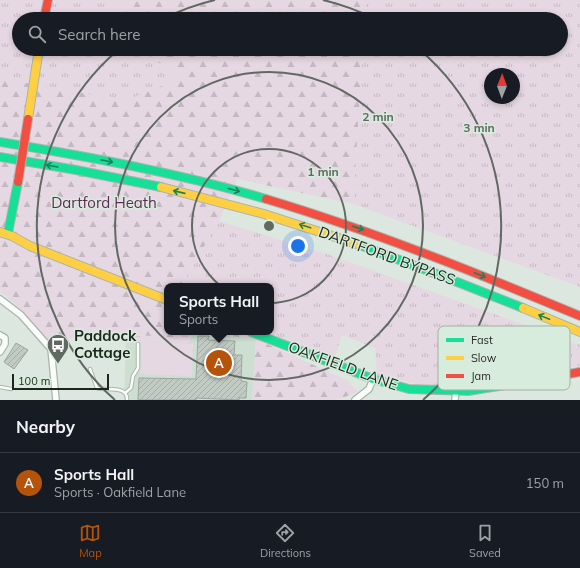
<!DOCTYPE html>
<html lang="en">
<head>
<meta charset="utf-8">
<style>
	:root { --surface:#171b24; --page:#242831; --text:#f1f3f6; --muted:#9ea1a6; --line:#363941; --accent:#b45309 }
	body { margin:0; font-family:Mulish,sans-serif; background:var(--page); color:var(--text) }
	.compass { position:absolute; left:484px; top:68px; width:36px; height:36px; border-radius:50%; background:var(--surface); box-shadow:0 2px 6px #0003; rotate:1deg }
	.scale { position:absolute; left:12px; bottom:10px; width:97px; box-sizing:border-box; padding-left:4px; border:2px solid #1e251f; border-top:0; font-size:11px; line-height:14px; white-space:nowrap; color:#1e251f; -webkit-text-stroke:3px #d8ecdd; paint-order:stroke }
	.you { position:absolute; left:298px; top:246px; width:14px; height:14px; margin:-10px; border:3px solid #fff; border-radius:50%; background:#1a73e8; box-shadow:0 0 0 6px #1a73e833 }
	.badge { display:grid; place-items:center; width:26px; height:26px; border-radius:50%; background:var(--accent); color:#fff; font-size:13px; font-weight:700 }
	.pin { position:absolute; translate:-50% -50%; border:2px solid #fff; box-shadow:0 1px 4px #0006 }
	.popup { position:absolute; left:164px; top:283px; width:110px; height:52px; box-sizing:border-box; display:grid; place-content:center; border-radius:8px; background:var(--surface); filter:drop-shadow(0 1px 3px #0005); font-size:13px; white-space:nowrap; color:var(--muted) }
	.popup b { font-size:15px; color:var(--text) }
	.popup::after { content:''; position:absolute; left:50%; top:100%; margin-left:-8px; border:8px solid transparent; border-top-color:var(--surface) }
	.list { margin:0; padding:0; list-style:none }
	h2 { display:flex; justify-content:space-between; align-items:center; height:52px; margin:0; padding:0 16px; font-size:17px }
	h2 small { font-size:13px; font-weight:400; color:var(--muted) }
	.list li { display:grid; grid-template-columns:26px 1fr auto; gap:12px; align-items:center; box-sizing:border-box; height:60px; padding:0 16px; border-top:1px solid var(--line) }
	.list b { display:block; font-size:15px; white-space:nowrap }
	.list p { margin:0; font-size:13px; white-space:nowrap; color:var(--muted) }
	.list em { font-size:13px; font-style:normal; color:var(--muted) }
	.icon { flex:none; width:22px; height:22px; fill:none; stroke:currentColor; stroke-width:2; stroke-linecap:round; stroke-linejoin:round }
	.map { position:relative; flex:none; width:580px; height:400px; overflow:hidden }
	.search { position:absolute; background:var(--surface); box-shadow:0 2px 6px #0003; left:12px; right:12px; top:12px; height:44px; display:flex; align-items:center; gap:10px; box-sizing:border-box; padding:0 14px; border-radius:22px; color:var(--muted); font-size:15px }
	.sheet { height:112px; background:var(--surface) }
	nav { display:flex; justify-content:space-around; align-items:center; box-sizing:border-box; height:56px; border-top:1px solid var(--line); background:var(--surface); font-size:11px; color:var(--muted) }
	nav a { display:grid; justify-items:center; gap:2px }
	nav .on { color:var(--accent) }
	.map>svg:first-child { display:block }
	.built { fill:#ccdfd1 }
	.grass { fill:url(#grass-tufts); fill-rule:evenodd }
	.forest { fill:url(#forest-firs) }
	.pitch { fill:#e6d8e2 }
	.building { fill:url(#building-hatch); stroke:#9ca59e }
	.lines { fill:none; stroke-linecap:round; stroke-linejoin:round }
	.lane-casing { stroke:#abb4ad; stroke-width:4.5 }
	.street-casing { stroke:#abb4ad; stroke-width:8 }
	.fast-casing { stroke:#abb4ad; stroke-width:10 }
	.slow-casing { stroke:#abb4ad; stroke-width:10 }
	.jam-casing { stroke:#abb4ad; stroke-width:10 }
	.lane { stroke:#fafcfa; stroke-width:2.5 }
	.street { stroke:#fafcfa; stroke-width:5.5 }
	.fast { stroke:#16e098; stroke-width:8 }
	.slow { stroke:#ffcf43; stroke-width:8 }
	.jam { stroke:#f24e42; stroke-width:8 }
	.jam-bridge-casing { stroke:#abb4ad; stroke-width:10; stroke-linecap:butt }
	.jam-bridge { stroke:#f24e42; stroke-width:8 }
	.oneway { stroke:#1a825c }
	.ring { fill:none; stroke:#606962; stroke-width:2 }
	.labels { text-anchor:middle; stroke-width:3; stroke-linejoin:round; paint-order:stroke }
	.park-label { font-size:15px; fill:#642858; stroke:#d8ecdd }
	.street-label { font-size:15px; fill:#1e251f; stroke:#d8ecdd }
	.poi-label { font-size:15px; font-weight:bold; fill:#1e251f; stroke:#d8ecdd; text-anchor:start }
	.key { fill:#d8ecdd; stroke:#a0b0a4; stroke-width:1 }
	.key-label { font-size:11px; fill:#1e251f }
	.centre { fill:#606962; stroke:#d8ecdd; stroke-width:2 }
	.ring-label { font-size:12px; text-anchor:middle; font-weight:bold; fill:#606962; stroke:#d8ecdd; stroke-width:3; stroke-linejoin:round; paint-order:stroke }
</style>
</head>
<body>
<div class="map">
<svg width="580" height="400" viewBox="0 0 580 400">
	<defs>
		<pattern id="grass-tufts" width="24" height="20" patternUnits="userSpaceOnUse"><rect width="24" height="20" fill="#e6d8e2"/><path d="M3 7l-1-3M5 7V3M7 7l1-3M15 17l-1-3M17 17v-4M19 17l1-3" fill="none" stroke="#c5b9c1"/></pattern>
		<pattern id="forest-firs" width="22" height="20" patternUnits="userSpaceOnUse"><rect width="22" height="20" fill="#e6d8e2"/><path d="M5 1l3.5 6h-7zM16 11l3.5 6h-7z" fill="#c5b9c1"/></pattern>
		<pattern id="building-hatch" width="6" height="6" patternUnits="userSpaceOnUse"><rect width="6" height="6" fill="#c2cac4"/><path d="M-1 1l2-2M0 6l6-6M5 7l2-2" fill="none" stroke="#a6ada8"/></pattern>
	</defs>
	<rect width="100%" height="100%" fill="#dce8df"/>
	<path class="built" d="M193 333 251 338 256 339 252 400H124L126 335 173 338 178 334Z"/>
	<path class="grass" d="M0 0H120L124 19H19V49H139L182 78 125 101 0 78Z
		M366 0H580V287L353 204 363 49H561V19H364ZM490 74H514V98H490Z
		M219 221 330 255 580 345V366L491 381 450 385H423L377 376 375 348 342 335 335 356 362 369 361 370 258 332H271V286H181Z
		M193 333 189 343 142 342 125 343 126 335 173 338 178 334Z"/>
	<path class="forest" d="M120 0H366L364 19H124Z
		M139 49H363L353 204 237 179 219 221 181 286H167V332H243L251 338 193 333 178 334 173 338 105 332 50 343 21 310 0 291V78L125 101 181 78Z
		M256 339 347 380 358 392 337 400H252Z"/>
	<path class="pitch" d="M141 342 193 344 192 376 140 374Z"/>
	<path class="building" d="M198 336H209L208 340 235 341 234 355H242L241 381 247 382 246 398H239V400L196 398V400H138L139 378 196 379Z
		M16 343 28 350 14 369 4 362Z"/>
	<g class="lines">
		<g class="lane-casing">
			<path id="lane" d="M90 369 97 388C106 391 128 385 127 400
				M0 387 11 389
				M125 393 131 388 133 376 138 368V344"/>
		</g>
		<g class="street-casing">
			<path id="street" d="M0 299 21 315 51 349 56 400
				M0 335 5 338V344L0 352
				M355 400 369 389 373 379
				M455 400 456 390"/>
		</g>
		<g class="fast-casing">
			<path id="fast" d="M0 142C89 157 179 173 266 199
				M0 157 76 170 161 187
				M8 233 18 182
				M357 244 442 276 523 308
				M251 332 373 379 409 389 468 391 530 381"/>
		</g>
		<g class="slow-casing">
			<path id="slow" d="M28 119 39 49
				M161 187 264 214 357 244
				M0 232 12 236 30 246 167 300
				M523 308 580 332"/>
		</g>
		<g class="jam-casing">
			<path id="jam" d="M44 19 48 0
				M266 199C373 231 477 273 580 316
				M530 381 580 372"/>
		</g>
		<use href="#lane" class="lane"/>
		<use href="#street" class="street"/>
		<use href="#fast" class="fast"/>
		<use href="#slow" class="slow"/>
		<use href="#jam" class="jam"/>
		<g class="jam-bridge-casing">
			<path id="jam-bridge" d="M18 182 28 119"/>
		</g>
		<use href="#jam-bridge" class="jam-bridge"/>
	</g>
	<defs><path id="oneway-shaft" d="M-6 0H5M1.5-3L5.5 0L1.5 3" fill="none" stroke-width="1.6" stroke-linecap="round" stroke-linejoin="round"/></defs>
	<g class="oneway">
		<use href="#oneway-shaft" transform="translate(107 161) rotate(11)"/>
		<use href="#oneway-shaft" transform="translate(52 166) rotate(-170)"/>
		<use href="#oneway-shaft" transform="translate(234 190) rotate(15)"/>
		<use href="#oneway-shaft" transform="translate(179 192) rotate(-167)"/>
		<use href="#oneway-shaft" transform="translate(305 226) rotate(-162)"/>
		<use href="#oneway-shaft" transform="translate(358 228) rotate(19)"/>
		<use href="#oneway-shaft" transform="translate(480 275) rotate(22)"/>
		<use href="#oneway-shaft" transform="translate(544 317) rotate(-158)"/>
	</g>
	<g class="ring">
		<circle cx="269" cy="226" r="77"/>
		<circle cx="269" cy="226" r="154"/>
		<path d="M115 400A232 232 0 0 1 118 50M165 18A232 232 0 0 1 215 0M323 0A232 232 0 0 1 373 18M420 50A232 232 0 0 1 423 400"/>
	</g>
	<defs>
		<g id="bus-pin" transform="scale(1.15)"><path d="M0 17L-7.5 6A9.5 9.5 0 1 1 7.5 6Z" fill="#606962" stroke="#d8ecdd"/><path d="M-5-6H5V4H4V6H2V4H-2V6H-4V4H-5ZM-3.5-4V0h7V-4ZM-3.5 1.2v1.5H-2V1.2ZM2 1.2v1.5H3.5V1.2Z" fill="#fff"/></g>
	</defs>
	<g fill-rule="evenodd">
		<use href="#bus-pin" x="58" y="345"/>
	</g>
	<g class="labels">
		<g class="park-label">
			<text x="104" y="208">Dartford Heath</text>
		</g>
		<g class="street-label">
			<text transform="translate(387 256) rotate(20)" y="5">DARTFORD BYPASS</text>
			<text transform="translate(343 366) rotate(20)" y="5">OAKFIELD LANE</text>
		</g>
		<g class="poi-label">
			<text x="74" y="341">Paddock<tspan x="74" dy="17">Cottage</tspan></text>
		</g>
	</g>
	<rect x="438" y="326" width="132" height="64" rx="6" class="key"/>
	<rect x="446" y="338" width="18" height="4" fill="#16e098"/>
	<rect x="446" y="356" width="18" height="4" fill="#ffcf43"/>
	<rect x="446" y="374" width="18" height="4" fill="#f24e42"/>
	<g class="key-label">
		<text x="471" y="344">Fast</text>
		<text x="471" y="362">Slow</text>
		<text x="471" y="380">Jam</text>
	</g>
	<circle cx="269" cy="226" r="6" class="centre"/>
	<g class="ring-label">
		<text x="378" y="121">2 min</text>
		<text x="479" y="132">3 min</text>
		<text x="323" y="176">1 min</text>
	</g>
</svg>
<svg class="compass" viewBox="-18 -18 36 36"><path d="M0-13l5 13h-10z" fill="#e53935"/><path d="M0 13l5-13h-10z" fill="#9ea1a6"/></svg>
<div class="scale">100 m</div>
<div class="you"></div>
<div class="pin badge" style="left:219px;top:363px">A</div>
<div class="popup"><b>Sports Hall</b>Sports</div>
<div class="search"><svg class="icon" aria-label="search" viewBox="0 0 24 24"><circle cx="10" cy="10" r="6"/><path d="M15 15l6 6"/></svg>Search here</div>
</div>
<section class="sheet">
<h2>Nearby<small></small></h2>
<ul class="list">
<li><span class="badge">A</span><div><b>Sports Hall</b><p>Sports · Oakfield Lane</p></div><em>150 m</em></li>
</ul>
</section>
<nav>
<a class="on"><svg class="icon" aria-label="map" viewBox="0 0 24 24"><path d="M3 6l6-2 6 2 6-2v14l-6 2-6-2-6 2zM9 4v14M15 6v14"/></svg>Map</a>
<a><svg class="icon" aria-label="directions" viewBox="0 0 24 24"><path d="M12 3l9 9-9 9-9-9zM9 14v-3h6M13 9l2 2-2 2"/></svg>Directions</a>
<a><svg class="icon" aria-label="saved" viewBox="0 0 24 24"><path d="M7 4h10v16l-5-4-5 4z"/></svg>Saved</a>
</nav>
</body>
</html>
